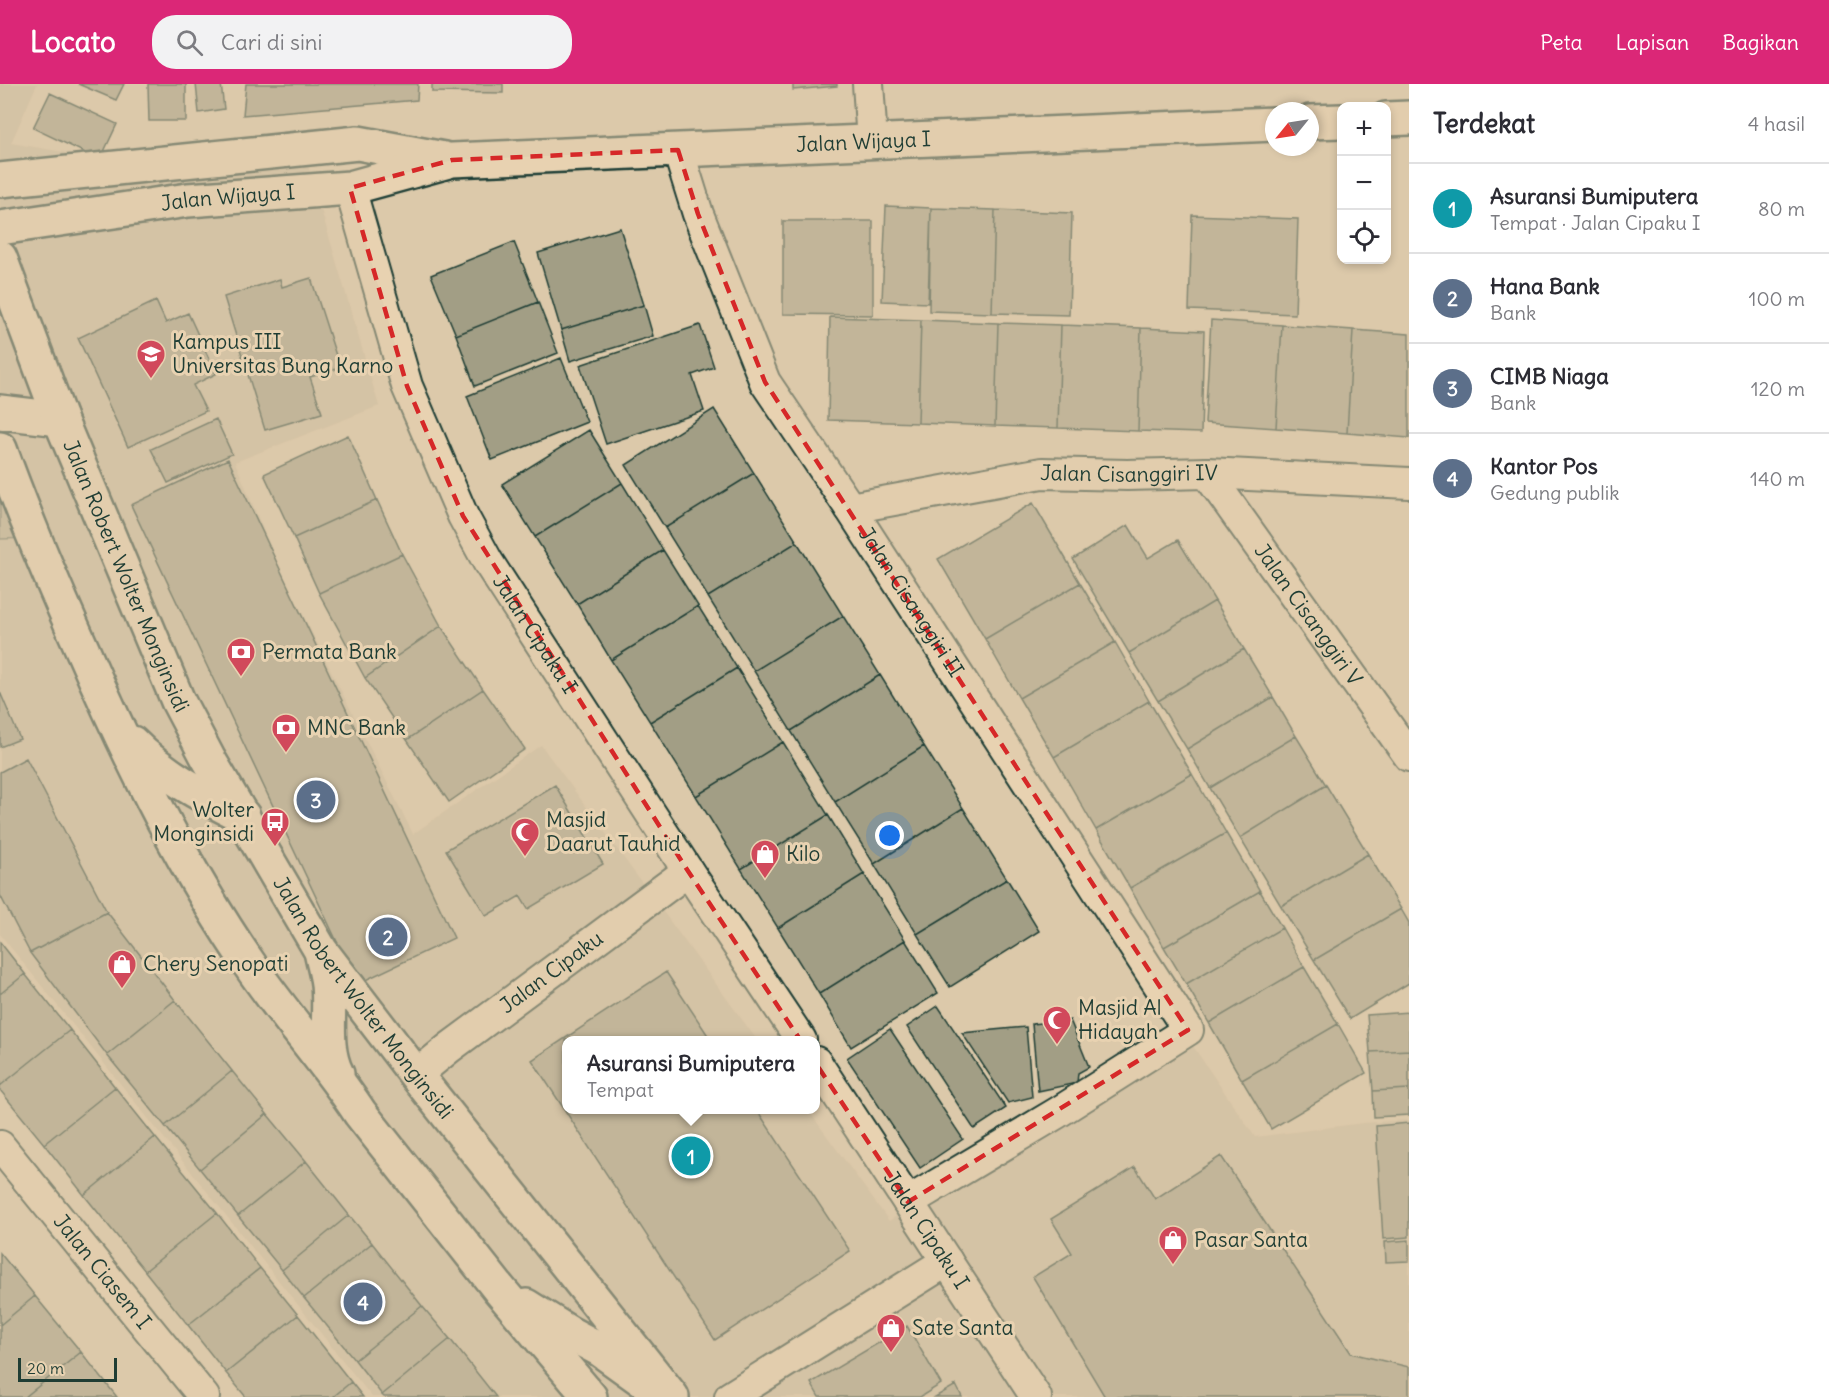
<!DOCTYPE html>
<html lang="id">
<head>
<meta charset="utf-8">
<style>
	:root { --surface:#fff; --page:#f2f2f3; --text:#2b2b33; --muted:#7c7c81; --line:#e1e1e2; --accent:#db2777 }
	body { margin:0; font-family:Delius,sans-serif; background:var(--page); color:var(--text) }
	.controls { position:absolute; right:18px; top:18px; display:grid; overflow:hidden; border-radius:12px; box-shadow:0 3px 9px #0003 }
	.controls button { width:54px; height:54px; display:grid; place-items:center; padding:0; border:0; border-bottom:2px solid var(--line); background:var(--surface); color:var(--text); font:30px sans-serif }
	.compass { position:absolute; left:1265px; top:18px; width:54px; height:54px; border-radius:50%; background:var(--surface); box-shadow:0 3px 9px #0003; rotate:240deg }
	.scale { position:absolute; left:18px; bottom:15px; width:99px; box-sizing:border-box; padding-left:6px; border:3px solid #1f3d34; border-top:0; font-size:16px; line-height:21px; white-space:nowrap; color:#1f3d34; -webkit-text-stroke:4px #e8d2b1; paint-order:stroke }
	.you { position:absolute; left:890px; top:752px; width:21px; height:21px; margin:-15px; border:4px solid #fff; border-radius:50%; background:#1a73e8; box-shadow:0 0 0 9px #1a73e833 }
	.badge { display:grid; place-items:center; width:39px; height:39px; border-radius:50%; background:var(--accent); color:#fff; font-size:20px; font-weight:700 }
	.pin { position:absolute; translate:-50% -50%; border:3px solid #fff; box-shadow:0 2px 6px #0006 }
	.popup { position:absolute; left:562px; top:952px; width:258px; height:78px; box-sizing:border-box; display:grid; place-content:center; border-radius:12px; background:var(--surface); filter:drop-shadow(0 2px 4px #0005); font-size:20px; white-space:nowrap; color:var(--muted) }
	.popup b { font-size:22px; color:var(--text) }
	.popup::after { content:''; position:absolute; left:50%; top:100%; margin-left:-12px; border:12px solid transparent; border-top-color:var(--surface) }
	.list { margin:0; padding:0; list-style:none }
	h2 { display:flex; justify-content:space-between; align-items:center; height:78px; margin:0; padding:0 24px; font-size:26px }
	h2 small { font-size:20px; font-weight:400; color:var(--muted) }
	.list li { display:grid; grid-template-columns:39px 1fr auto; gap:18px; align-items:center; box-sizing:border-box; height:90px; padding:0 24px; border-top:2px solid var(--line) }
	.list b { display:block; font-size:22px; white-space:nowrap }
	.list p { margin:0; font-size:20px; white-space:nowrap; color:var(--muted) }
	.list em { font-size:20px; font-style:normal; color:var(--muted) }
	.icon { flex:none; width:33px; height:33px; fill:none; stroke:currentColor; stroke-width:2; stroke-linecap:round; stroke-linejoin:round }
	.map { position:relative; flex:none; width:1409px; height:1313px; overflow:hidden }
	header { display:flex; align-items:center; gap:36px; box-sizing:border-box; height:84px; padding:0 30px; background:var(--accent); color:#fff }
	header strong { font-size:28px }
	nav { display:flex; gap:33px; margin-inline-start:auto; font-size:21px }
	.search { width:420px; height:54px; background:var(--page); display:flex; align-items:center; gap:15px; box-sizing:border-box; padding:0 21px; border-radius:24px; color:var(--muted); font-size:22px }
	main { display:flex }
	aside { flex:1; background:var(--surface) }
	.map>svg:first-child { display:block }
	.built { fill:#cbbc9f }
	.green { fill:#b9af93; stroke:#6c7664; stroke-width:1.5 }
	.building { fill:#a29e85; stroke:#1f3d34; stroke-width:1.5 }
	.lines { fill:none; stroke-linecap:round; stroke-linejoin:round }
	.street-casing { stroke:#1f3d34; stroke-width:34 }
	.secondary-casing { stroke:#1f3d34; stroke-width:38 }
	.primary-casing { stroke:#1f3d34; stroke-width:38 }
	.street { stroke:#e8d2b1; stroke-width:30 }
	.secondary { stroke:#e8d2b1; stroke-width:33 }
	.primary { stroke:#e8d2b1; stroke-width:33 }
	.marked { fill:none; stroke:#d62828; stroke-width:4.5; stroke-dasharray:12 8; stroke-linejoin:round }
	.labels { text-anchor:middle; stroke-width:6; stroke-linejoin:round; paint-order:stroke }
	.street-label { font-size:21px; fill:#1f3d34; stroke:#e8d2b1 }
	.poi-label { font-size:21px; fill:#1f3d34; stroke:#e8d2b1; text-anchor:start }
</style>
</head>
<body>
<header>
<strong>Locato</strong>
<div class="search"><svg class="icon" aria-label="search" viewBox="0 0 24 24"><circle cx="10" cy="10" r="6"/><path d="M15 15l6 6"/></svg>Cari di sini</div>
<nav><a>Peta</a><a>Lapisan</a><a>Bagikan</a></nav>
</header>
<main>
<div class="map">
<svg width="1409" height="1313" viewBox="0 0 1409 1313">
	<rect width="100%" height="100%" fill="#dcc9aa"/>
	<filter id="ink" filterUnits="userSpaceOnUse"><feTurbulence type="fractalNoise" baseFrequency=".0167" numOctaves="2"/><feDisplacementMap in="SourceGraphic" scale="12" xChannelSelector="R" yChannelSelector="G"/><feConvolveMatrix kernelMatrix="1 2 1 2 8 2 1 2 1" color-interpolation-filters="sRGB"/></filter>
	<g filter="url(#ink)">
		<path class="built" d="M0 0H37L11 59 93 73 299 51 379 322 235 378 278 481 413 750 541 661 757 956H566V1026H808L889 1137 1184 949 1255 1053 1363 1039 1409 1036V1313H372L0 850Z"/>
		<path class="green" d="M0 376 33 454 0 455Z"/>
		<path class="building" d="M78 0H124L116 16Z
			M148 0H186V37H149Z
			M196 0H221L224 25 199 29Z
			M246 0H418L417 16 243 31Z
			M432 0H503V9L432 8Z
			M793 0H837V2L793 6Z
			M50 9 117 40 100 76 33 44Z
			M886 122 931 124 928 219 882 217Z
			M931 124 995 126 992 229 929 227Z
			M995 126 1072 129 1069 231 992 229Z
			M1192 131 1298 135 1295 230 1189 226Z
			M783 137H873V231L783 230Z
			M620 144 644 221 561 246 538 169Z
			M514 158 538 218 456 251 431 191Z
			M311 194 340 284 310 293 322 329 265 346 224 213 280 195 282 203Z
			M156 217 166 239 188 229 216 290 193 301 206 327 128 363 78 254Z
			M538 218 558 269 475 302 456 251Z
			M644 221 653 252 570 277 561 246Z
			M830 233 921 236 918 339 828 336Z
			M921 236 998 239 995 342 918 339Z
			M1211 236 1282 241 1276 344 1205 339Z
			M998 239 1061 241 1058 344 995 342Z
			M700 241 714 283 692 291 704 327 606 360 580 281Z
			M1061 241 1141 244 1138 347 1058 344Z
			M1282 241 1353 246 1347 349 1276 344Z
			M1141 244 1204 247 1201 349 1138 347Z
			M1353 246 1409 250V354L1347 349Z
			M561 274 587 338 492 376 467 312Z
			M714 325 754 389 665 444 626 381Z
			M216 335 232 370 168 399 151 365Z
			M589 346 622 399 535 453 502 400Z
			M348 351 377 416 294 454 264 390Z
			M228 375 454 854 357 900 131 421Z
			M754 389 797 458 708 513 665 444Z
			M622 399 663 466 577 520 535 453Z
			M377 416 402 470 319 509 294 454Z
			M1033 419 1080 499 985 555 938 475Z
			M1128 441 1148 474 1178 456 1215 517 1129 569 1073 475Z
			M797 458 843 532 754 587 708 513Z
			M663 466 698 522 611 576 577 520Z
			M402 470 441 542 365 594 319 509Z
			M1080 499 1115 558 1019 614 985 555Z
			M1215 517 1244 565 1158 617 1129 569Z
			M698 522 737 584 650 638 611 576Z
			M843 532 880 591 791 647 754 587Z
			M441 542 483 605 407 656 365 594Z
			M1115 558 1149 617 1054 673 1019 614Z
			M1244 565 1273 613 1187 665 1158 617Z
			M737 584 783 658 696 712 650 638Z
			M880 591 924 662 835 718 791 647Z
			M483 605 525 665 449 718 407 656Z
			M0 608 20 655 0 663Z
			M1273 613 1296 652 1210 704 1187 665Z
			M1149 617 1192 690 1096 746 1054 673Z
			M1296 652 1326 701 1240 754 1210 704Z
			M783 658 828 731 741 785 696 712Z
			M924 662 963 724 874 780 835 718Z
			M26 674 107 828 30 869 0 811V688Z
			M1192 690 1226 749 1130 804 1096 746Z
			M555 701 603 780 528 825 520 812 486 832 446 766Z
			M1326 701 1368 770 1281 822 1240 754Z
			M963 724 1007 795 917 850 874 780Z
			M828 731 864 790 778 844 741 785Z
			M1226 749 1260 807 1164 863 1130 804Z
			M1368 770 1401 825 1314 876 1281 822Z
			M864 790 905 856 819 910 778 844Z
			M1007 795 1039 847 950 903 917 850Z
			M1260 807 1282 844 1186 900 1164 863Z
			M1401 825 1409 839V899L1350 935 1314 876Z
			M107 828 175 916 107 971 30 869Z
			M1282 844 1304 883 1209 939 1186 900Z
			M905 856 938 909 851 963 819 910Z
			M0 858 25 890 0 910Z
			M1304 883 1338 940 1242 996 1209 939Z
			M666 888 711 956H566V1026H757L850 1167 715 1256 532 976Z
			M25 890 70 946 0 1002V910Z
			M175 916 232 987 165 1042 107 971Z
			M938 922 1006 1024 974 1045 907 943Z
			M1409 928V966L1370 968 1367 931Z
			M1070 936 1089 983 1078 989 1077 999 1038 1007 1032 940Z
			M1338 940 1366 989 1271 1045 1242 996Z
			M1026 943 1032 1013 1008 1019 962 949Z
			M890 945 963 1055 920 1084 847 974Z
			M70 946 115 1003 44 1060 0 1006V1002Z
			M1409 966V1005L1373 1007 1370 968Z
			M232 987 267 1030 200 1085 165 1042Z
			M115 1003 155 1053 84 1111 44 1060Z
			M1409 1005V1031L1374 1033 1373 1007Z
			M267 1030 306 1077 238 1132 200 1085Z
			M1409 1039V1153L1383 1155 1376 1042Z
			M155 1053 217 1129 145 1187 84 1111Z
			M1221 1072 1351 1269 1409 1283V1313H1105L1033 1193 1072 1169 1051 1135 1135 1083 1155 1115Z
			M306 1077 349 1131 282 1186 238 1132Z
			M217 1129 260 1184 188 1241 145 1187Z
			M349 1131 372 1159 304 1214 282 1186Z
			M1409 1156V1177L1386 1178 1385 1158Z
			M372 1159 422 1222 355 1276 304 1214Z
			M0 1169 35 1212 0 1241Z
			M260 1184 298 1231 226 1289 188 1241Z
			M35 1212 81 1268 25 1313H0V1241Z
			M422 1222 450 1255 382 1311 355 1276Z
			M298 1231 351 1298 333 1313H246L226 1289Z
			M907 1242 941 1300 920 1313H819L811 1299Z
			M450 1255 496 1313H384L382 1311Z
			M81 1268 117 1313H25Z
			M351 1298 363 1313H333Z
			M956 1301 962 1313H935Z"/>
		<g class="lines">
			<g class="street-casing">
				<g id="street">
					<path d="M868 0 872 57"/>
					<path id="s1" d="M678 66 698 130 765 298 850 424 1188 946 1057 1029 908 1118"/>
					<path id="s2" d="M350 104 407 302 463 432 488 478 686 784 801 956"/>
					<path id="s3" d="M1207 389 1409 672"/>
					<path id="s4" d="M850 424 1042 389 1127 391 1207 389 1409 399"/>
					<path id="s5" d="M816 978 1036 1313"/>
					<path id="s6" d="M416 991 449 964 688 787"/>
					<path id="s7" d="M0 1062 204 1313"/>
					<path d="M730 1313 947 1177"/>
				</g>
			</g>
			<g class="secondary-casing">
				<g id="secondary">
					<path d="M1386 35 1409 34"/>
					<path d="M1310 38 1342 37"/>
					<path d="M0 96 358 59 444 75"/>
					<path id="s8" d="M0 144 188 116 350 104 452 76 1274 40"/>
					<path d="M0 328 60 335"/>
				</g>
			</g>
			<g class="primary-casing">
				<g id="primary">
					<path id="s9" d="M0 174 60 335 178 617 208 674 321 867 416 991 672 1313"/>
					<path d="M0 365C25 434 53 500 83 567 131 677 185 788 254 887 288 936 328 980 360 1029L499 1205 590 1313"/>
					<path d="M132 659C163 691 203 712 243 732"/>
					<path d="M322 872C324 881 327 891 328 900 331 929 323 963 337 990"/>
					<path d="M526 1222 569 1249 601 1266 651 1302"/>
				</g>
			</g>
			<use href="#street" class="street"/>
			<use href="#secondary" class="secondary"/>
			<use href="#primary" class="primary"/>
		</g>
	</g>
	<path d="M0 0H1409V1313H0ZM678 66 698 130 765 298 1188 946 908 1118 686 784 463 432 407 302 350 104 452 76Z" fill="#dcc9aa" fill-opacity=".55" fill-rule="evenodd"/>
	<path class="marked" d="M678 66 698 130 765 298 1188 946 908 1118 686 784 463 432 407 302 350 104 452 76Z"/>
	<defs>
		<g id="university-pin" transform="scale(1.5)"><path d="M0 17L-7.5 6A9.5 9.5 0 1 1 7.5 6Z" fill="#d1495b" stroke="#e8d2b1"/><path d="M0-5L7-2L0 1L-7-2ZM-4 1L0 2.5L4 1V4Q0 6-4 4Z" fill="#fff"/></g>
		<g id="bank-pin" transform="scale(1.5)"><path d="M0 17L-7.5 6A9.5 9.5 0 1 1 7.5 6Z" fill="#d1495b" stroke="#e8d2b1"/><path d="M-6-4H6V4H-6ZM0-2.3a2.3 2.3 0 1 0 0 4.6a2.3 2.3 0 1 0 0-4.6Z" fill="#fff"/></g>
		<g id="bus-pin" transform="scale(1.5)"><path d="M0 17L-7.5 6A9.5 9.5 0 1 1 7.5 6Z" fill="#d1495b" stroke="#e8d2b1"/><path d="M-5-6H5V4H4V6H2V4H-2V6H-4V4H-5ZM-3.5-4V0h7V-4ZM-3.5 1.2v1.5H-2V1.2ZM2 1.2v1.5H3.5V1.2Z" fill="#fff"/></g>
		<g id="mosque-pin" transform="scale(1.5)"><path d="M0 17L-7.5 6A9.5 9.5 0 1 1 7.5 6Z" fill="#d1495b" stroke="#e8d2b1"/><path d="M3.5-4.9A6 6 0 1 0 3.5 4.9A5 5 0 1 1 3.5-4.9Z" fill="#fff"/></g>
		<g id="shop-pin" transform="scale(1.5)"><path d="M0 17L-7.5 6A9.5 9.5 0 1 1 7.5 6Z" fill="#d1495b" stroke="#e8d2b1"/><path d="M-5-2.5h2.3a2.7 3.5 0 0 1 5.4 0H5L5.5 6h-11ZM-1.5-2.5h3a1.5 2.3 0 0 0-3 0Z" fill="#fff"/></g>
	</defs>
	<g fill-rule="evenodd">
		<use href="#university-pin" x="151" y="270"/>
		<use href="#bank-pin" x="241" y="568"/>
		<use href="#bank-pin" x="286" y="644"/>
		<use href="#bus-pin" x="275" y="738"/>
		<use href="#mosque-pin" x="525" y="748"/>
		<use href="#shop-pin" x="765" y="770"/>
		<use href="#shop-pin" x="122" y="880"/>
		<use href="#mosque-pin" x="1057" y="936"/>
		<use href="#shop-pin" x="1173" y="1156"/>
		<use href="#shop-pin" x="891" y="1244"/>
	</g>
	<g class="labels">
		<g class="street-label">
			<text dy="7" stroke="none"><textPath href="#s8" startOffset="870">Jalan Wijaya I</textPath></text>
			<text dy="7" stroke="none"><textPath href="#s8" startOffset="230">Jalan Wijaya I</textPath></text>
			<text dy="7" stroke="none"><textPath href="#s4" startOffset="282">Jalan Cisanggiri IV</textPath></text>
			<text dy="7" stroke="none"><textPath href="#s9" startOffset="342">Jalan Robert Wolter Monginsidi</textPath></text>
			<text dy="7" stroke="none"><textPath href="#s1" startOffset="512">Jalan Cisanggiri II</textPath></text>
			<text dy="7" stroke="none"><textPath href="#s3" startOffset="174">Jalan Cisanggiri V</textPath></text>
			<text dy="7" stroke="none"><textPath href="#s2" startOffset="486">Jalan Cipaku I</textPath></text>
			<text dy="7" stroke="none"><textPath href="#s6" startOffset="170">Jalan Cipaku</textPath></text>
			<text dy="7" stroke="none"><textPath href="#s9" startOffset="828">Jalan Robert Wolter Monginsidi</textPath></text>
			<text dy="7" stroke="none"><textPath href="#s5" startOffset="201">Jalan Cipaku I</textPath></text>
			<text dy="7" stroke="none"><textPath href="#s7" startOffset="162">Jalan Ciasem I</textPath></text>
		</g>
		<g class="poi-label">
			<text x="172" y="265">Kampus III<tspan x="172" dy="24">Universitas Bung Karno</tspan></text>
			<text x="262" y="575">Permata Bank</text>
			<text x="307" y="651">MNC Bank</text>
			<text x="254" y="733" text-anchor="end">Wolter<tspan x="254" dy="24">Monginsidi</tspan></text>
			<text x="546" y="743">Masjid<tspan x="546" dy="24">Daarut Tauhid</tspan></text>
			<text x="786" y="777">Kilo</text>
			<text x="143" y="887">Chery Senopati</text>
			<text x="1078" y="931">Masjid Al<tspan x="1078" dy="24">Hidayah</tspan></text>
			<text x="1194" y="1163">Pasar Santa</text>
			<text x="912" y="1251">Sate Santa</text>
		</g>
	</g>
</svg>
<div class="controls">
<button>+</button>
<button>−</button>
<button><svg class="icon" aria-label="locate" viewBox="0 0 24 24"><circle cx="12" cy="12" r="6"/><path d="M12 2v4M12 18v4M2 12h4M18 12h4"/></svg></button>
</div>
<svg class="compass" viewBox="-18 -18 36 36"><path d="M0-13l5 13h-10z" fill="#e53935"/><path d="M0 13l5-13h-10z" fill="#7c7c81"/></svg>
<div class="scale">20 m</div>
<div class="you"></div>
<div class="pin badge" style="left:691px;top:1072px;background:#0f9aa8">1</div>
<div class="popup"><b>Asuransi Bumiputera</b>Tempat</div>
<div class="pin badge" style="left:388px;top:853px;background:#5c6f8a">2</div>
<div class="pin badge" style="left:316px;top:716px;background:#5c6f8a">3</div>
<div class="pin badge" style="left:363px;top:1218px;background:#5c6f8a">4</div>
</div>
<aside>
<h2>Terdekat<small>4 hasil</small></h2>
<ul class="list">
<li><span class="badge" style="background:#0f9aa8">1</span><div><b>Asuransi Bumiputera</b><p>Tempat · Jalan Cipaku I</p></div><em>80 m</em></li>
<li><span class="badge" style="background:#5c6f8a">2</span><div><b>Hana Bank</b><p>Bank</p></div><em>100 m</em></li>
<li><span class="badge" style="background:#5c6f8a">3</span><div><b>CIMB Niaga</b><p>Bank</p></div><em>120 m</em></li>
<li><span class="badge" style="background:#5c6f8a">4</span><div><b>Kantor Pos</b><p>Gedung publik</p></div><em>140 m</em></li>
</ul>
</aside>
</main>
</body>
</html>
